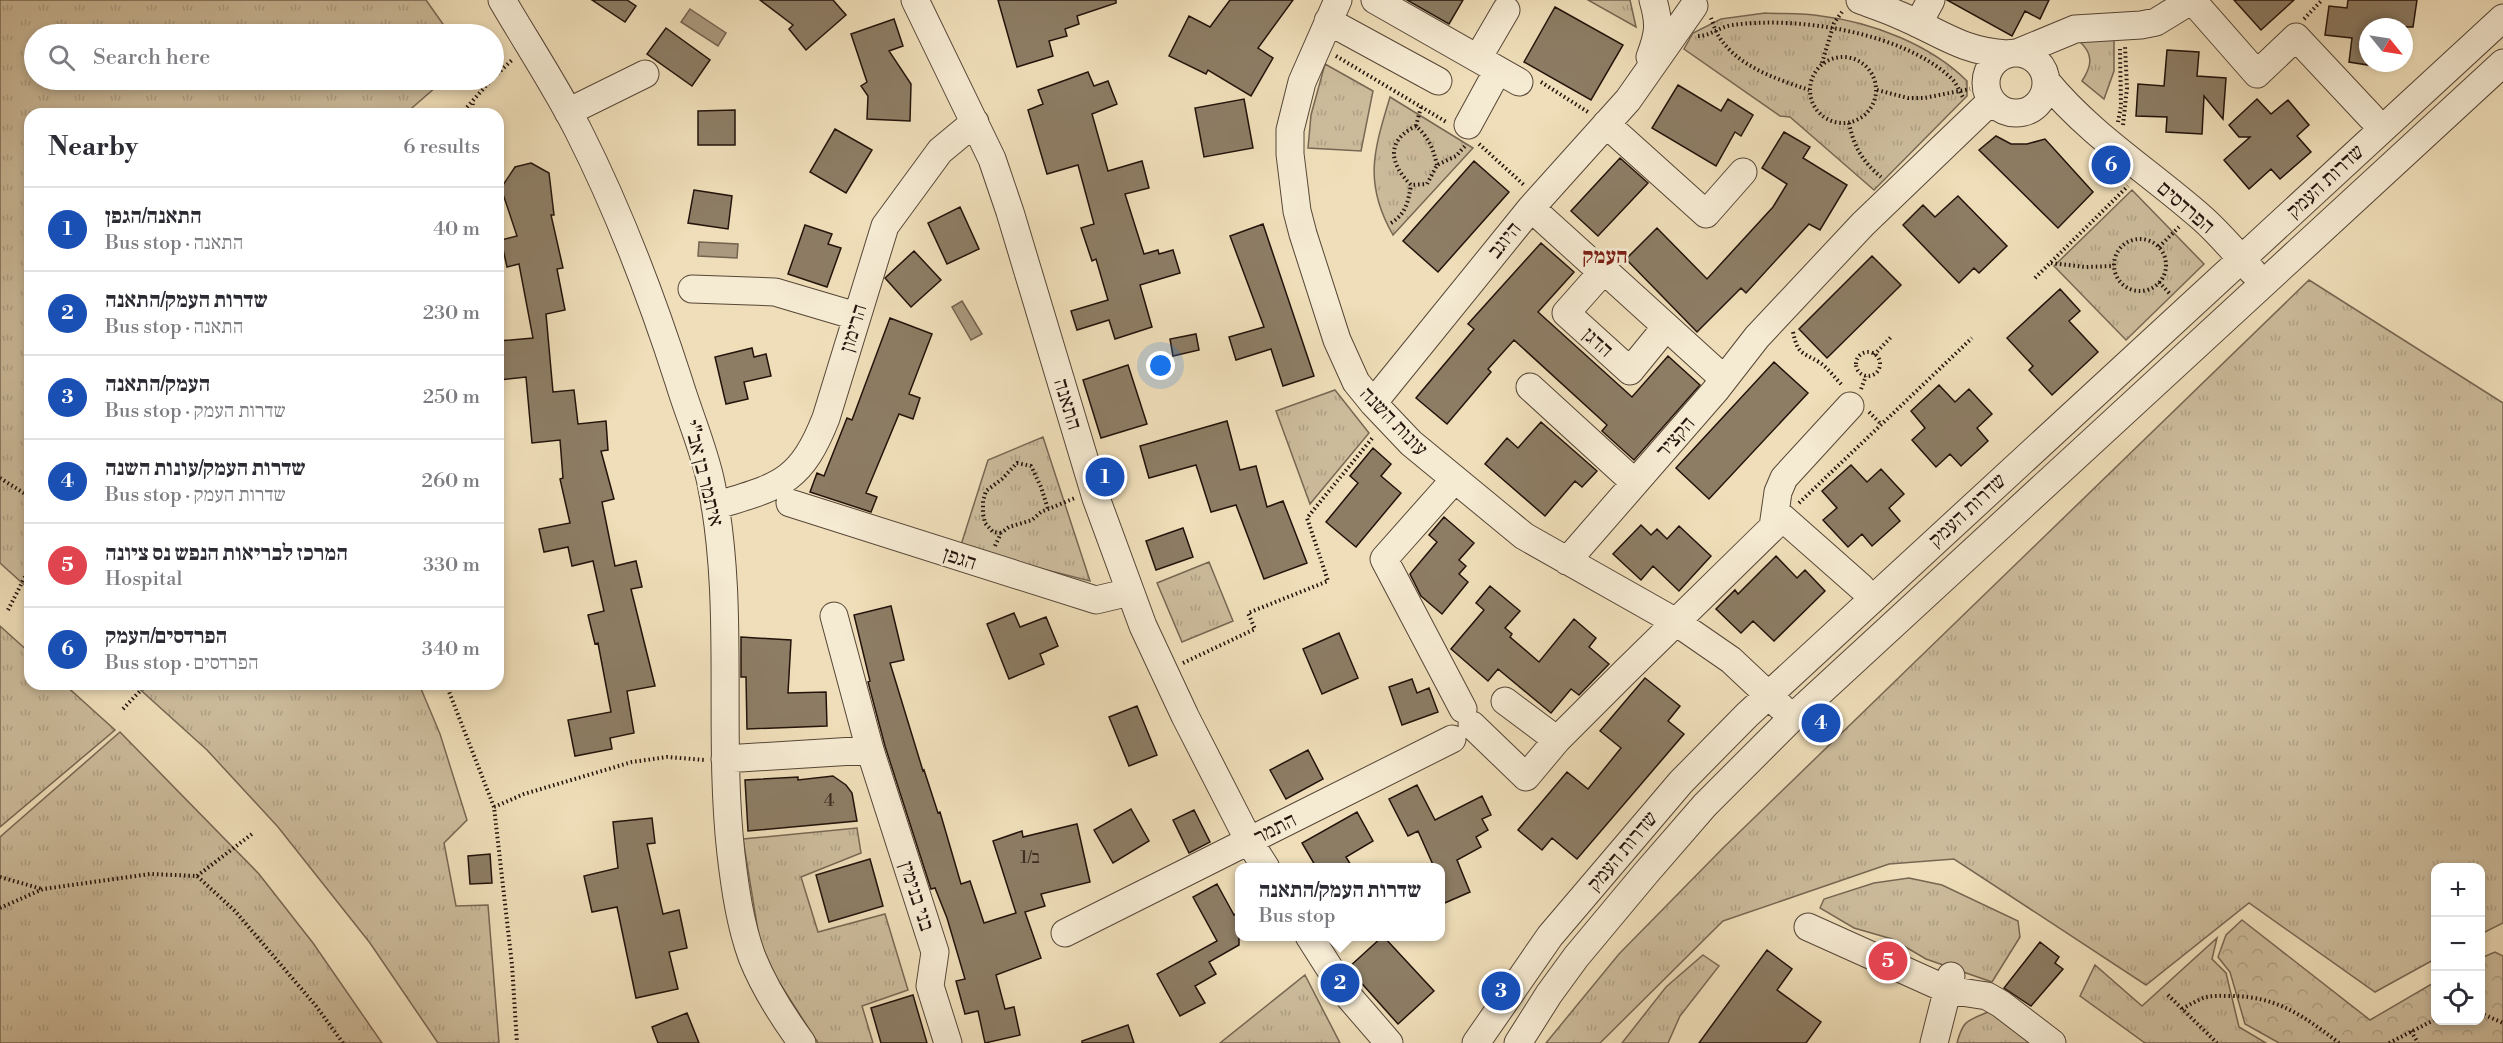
<!DOCTYPE html>
<html lang="en">
<head>
<meta charset="utf-8">
<style>
	:root { --surface:#fff; --page:#f7f7f7; --text:#2b2b33; --muted:#7c7c81; --line:#e1e1e2; --accent:#8f2418 }
	body { margin:0; font-family:"Libre Bodoni","Frank Ruhl Libre",serif; background:var(--page); color:var(--text) }
	.controls { position:absolute; right:18px; bottom:18px; display:grid; overflow:hidden; border-radius:12px; box-shadow:0 3px 9px #0003 }
	.controls button { width:54px; height:54px; display:grid; place-items:center; padding:0; border:0; border-bottom:2px solid var(--line); background:var(--surface); color:var(--text); font:30px sans-serif }
	.compass { position:absolute; left:2359px; top:18px; width:54px; height:54px; border-radius:50%; background:var(--surface); box-shadow:0 3px 9px #0003; rotate:120deg }
	.you { position:absolute; left:1161px; top:366px; width:21px; height:21px; margin:-15px; border:4px solid #fff; border-radius:50%; background:#1a73e8; box-shadow:0 0 0 9px #1a73e833 }
	.badge { display:grid; place-items:center; width:39px; height:39px; border-radius:50%; background:var(--accent); color:#fff; font-size:20px; font-weight:700 }
	.pin { position:absolute; translate:-50% -50%; border:3px solid #fff; box-shadow:0 2px 6px #0006 }
	.popup { position:absolute; left:1235px; top:863px; width:210px; height:78px; box-sizing:border-box; display:grid; place-content:center; border-radius:12px; background:var(--surface); filter:drop-shadow(0 2px 4px #0005); font-size:20px; white-space:nowrap; color:var(--muted) }
	.popup b { font-size:22px; color:var(--text) }
	.popup::after { content:''; position:absolute; left:50%; top:100%; margin-left:-12px; border:12px solid transparent; border-top-color:var(--surface) }
	.list { margin:0; padding:0; list-style:none }
	h2 { display:flex; justify-content:space-between; align-items:center; height:78px; margin:0; padding:0 24px; font-size:26px }
	h2 small { font-size:20px; font-weight:400; color:var(--muted) }
	.list li { display:grid; grid-template-columns:39px 1fr auto; gap:18px; align-items:center; box-sizing:border-box; height:84px; padding:0 24px; border-top:2px solid var(--line) }
	.list b { display:block; font-size:22px; white-space:nowrap }
	.list p { margin:0; font-size:20px; white-space:nowrap; color:var(--muted) }
	.list em { font-size:20px; font-style:normal; color:var(--muted) }
	.icon { flex:none; width:33px; height:33px; fill:none; stroke:currentColor; stroke-width:2; stroke-linecap:round; stroke-linejoin:round }
	.map { position:relative; flex:none; width:2503px; height:1043px; overflow:hidden }
	.search { position:absolute; background:var(--surface); box-shadow:0 3px 9px #0003; left:24px; top:24px; width:480px; height:66px; display:flex; align-items:center; gap:15px; box-sizing:border-box; padding:0 21px; border-radius:33px; color:var(--muted); font-size:22px }
	.panel { position:absolute; background:var(--surface); box-shadow:0 3px 9px #0003; left:24px; top:108px; width:480px; height:582px; border-radius:18px }
	.map>svg:first-child { display:block }
	.grass { fill:url(#grass-tufts); stroke:#786753; stroke-width:1.5 }
	.forest { fill:url(#forest-crowns); stroke:#786753; stroke-width:1.5 }
	.water { fill:#aa997e; stroke:#746350; stroke-width:1.5 }
	.building { fill:#8d7d65; stroke:#23130b; stroke-width:1.5 }
	.lines { fill:none; stroke-linecap:round; stroke-linejoin:round }
	.minor-casing { stroke:#564636; stroke-width:29 }
	.path { stroke:#23130b; stroke-width:4; stroke-dasharray:1.5 3; stroke-linecap:butt }
	.minor { stroke:#f5ead2; stroke-width:27 }
	.labels { text-anchor:middle; stroke-width:5; stroke-linejoin:round; paint-order:stroke }
	.number-label { font-size:18px; fill:#3e2e22 }
	.street-label { font-size:21px; fill:#23130b; stroke:#f5ead2 }
	.neighbourhood-label { font-size:22px; font-weight:bold; fill:#7a1f14; stroke:#f5ead2 }
</style>
</head>
<body>
<div class="map">
<svg width="2503" height="1043" viewBox="0 0 2503 1043">
	<defs>
		<pattern id="grass-tufts" width="24" height="20" patternUnits="userSpaceOnUse" patternTransform="scale(1.5)"><rect width="24" height="20" fill="#ccbb9b"/><path d="M3 7l-1-3M5 7V3M7 7l1-3M15 17l-1-3M17 17v-4M19 17l1-3" fill="none" stroke="#afa084"/></pattern>
		<pattern id="forest-crowns" width="20" height="18" patternUnits="userSpaceOnUse" patternTransform="scale(1.5)"><rect width="20" height="18" fill="#ccbb9b"/><path d="M2 6a3 3 0 1 1 6 0M12 15a3 3 0 1 1 6 0" fill="none" stroke="#afa084"/></pattern>
	</defs>
	<rect width="100%" height="100%" fill="#efdeb9"/>
	<filter id="stains"><feTurbulence type="fractalNoise" baseFrequency=".00333" numOctaves="4"/><feColorMatrix values="0 0 0 0 .2 0 0 0 0 .09 0 0 0 0 .02 0 0 0 .5 -.17"/></filter>
	<radialGradient id="worn" r=".72"><stop offset=".6" stop-color="#630" stop-opacity="0"/><stop offset="1" stop-color="#630" stop-opacity=".3"/></radialGradient>
	<path class="grass" d="M0 0H426L450 34H34V80H444L405 114H30V590L0 563Z
		M1588 0H1630L1636 27Z
		M1765 13C1784 14 1803 13 1821 16 1872 22 1931 45 1967 81V96L1874 190 1790 117 1780 116 1684 49 1693 33 1721 19Z
		M2114 39V71L2104 99 2082 81C2092 66 2094 54 2079 41Z
		M1325 64 1373 91 1361 151 1308 148 1311 115Z
		M1390 97 1473 148 1393 235C1363 183 1374 150 1390 97Z
		M2132 190 2204 264 2126 340 2054 266Z
		M2309 280 2503 403V923L2481 934 2480 868H2436L2435 959 2375 992 2249 903 2146 985 1954 859 1889 864 1723 921 1600 1043H1546L1619 954 1723 848Z
		M1335 390 1369 433 1310 504 1276 411Z
		M1043 437 1090 581 960 548 988 460Z
		M1209 562 1233 621 1182 642 1157 583Z
		M0 626 30 653V684H64L115 730 0 827Z
		M134 684H419L440 734 467 820 444 843 456 906 488 905 499 1043H438L370 943 278 827 207 750Z
		M120 732 259 874 313 943 382 1043H0V837Z
		M857 828 861 853 801 877 818 932 885 914 908 990 862 1006 873 1043H818L777 979 760 943 743 839Z
		M1909 878 1942 885 2018 921 2020 937 1992 982 1926 959 1892 939 1854 928 1820 908 1824 899 1874 883Z
		M2217 938 2212 959 2226 973 2239 1027 2266 1043H2145L2080 996 2095 965 2142 1006Z
		M1703 955 1719 966 1680 1016 1668 1043H1622L1666 987Z
		M1305 975 1340 1043H1220Z
		M1988 1012 2002 1018 2038 1043H1957C1963 1020 1967 1021 1988 1012Z"/>
	<path class="forest" d="M2242 920 2370 1020 2435 982 2436 1020H2480L2481 958 2495 952 2503 956V1043H2279L2245 1024 2230 972 2218 957 2226 935Z"/>
	<path class="water" d="M690 9 726 33 718 46 681 22Z
		M699 242 738 244 737 258 698 256Z
		M962 301 982 334 971 340 952 307Z"/>
	<path class="building" d="M592 0H627L636 6 625 22Z
		M760 0H833L846 15 806 50 789 29 793 25Z
		M998 0H1116V3L1077 16 1079 24 1065 29 1067 36 1049 41 1053 56 1017 67Z
		M1230 0H1293L1258 48 1273 58 1251 96 1208 70 1206 74 1169 56 1189 16 1210 27Z
		M1407 0H1463L1449 24Z
		M1947 0H2049L2040 19 2025 11 2012 36Z
		M2234 0H2294L2261 30Z
		M2348 0H2417L2413 27H2368V65L2349 62 2352 38 2325 35 2329 6 2347 8Z
		M1555 7 1623 45 1591 100 1524 62Z
		M894 19 903 46 889 51 911 84 910 121 867 119 868 96 861 86 867 82 851 34Z
		M666 28 710 60 692 86 647 54Z
		M2167 50 2199 52 2197 76 2226 78 2223 119 2204 96 2202 134 2166 132 2167 117 2136 116 2138 84 2164 86Z
		M1088 72 1094 86 1108 81 1117 104 1092 114 1108 171 1142 161 1149 188 1125 194 1144 254 1158 250 1159 254 1173 250 1180 273 1140 285 1152 327 1115 339 1109 320 1077 330 1071 311 1108 300 1096 259 1092 261 1081 228 1094 224 1078 165 1047 174 1028 110 1043 104 1038 90Z
		M1678 85 1721 111 1728 99 1753 115 1741 136 1735 132 1716 166 1652 128Z
		M1244 99 1253 148 1204 157 1195 108Z
		M2257 99 2271 114 2288 100 2309 125 2297 136 2311 152 2280 179 2271 169 2249 189 2224 160 2250 137H2239L2229 125Z
		M735 110V145H698V111Z
		M835 129 872 150 846 193 810 172Z
		M1784 132 1810 147 1803 158 1847 185 1820 230 1809 224 1746 293 1741 288 1697 332 1626 259 1657 228 1707 279 1773 207 1787 184 1762 168Z
		M1996 136 2011 144H2027L2045 139 2093 192 2058 228 1979 150Z
		M1620 158 1648 183 1598 236 1571 211Z
		M1474 161 1509 192 1438 272 1403 241Z
		M531 163 549 173 554 215H551L563 268 557 269 565 310 546 314 553 392 574 390 578 424 606 421 608 450 601 451 614 499 602 502 615 566 636 561 642 587 631 589 655 686 627 691 634 733 610 738 612 749 575 756 568 720 611 712 598 643 595 644 588 615 604 611 593 561 572 566 568 547 544 552 539 529 570 523 560 479 563 478 560 440 532 443 526 377 500 380 498 361V341L533 338 519 264 507 267 501 240 517 236 501 188 515 167Z
		M694 190 732 196 728 229 688 223Z
		M1958 196 2007 246 1979 273 1974 268 1959 283 1903 225 1923 205 1935 217Z
		M960 207 979 249 947 264 928 223Z
		M1263 224 1314 376 1283 386 1271 349 1236 360 1229 337 1264 327 1230 236Z
		M805 225 832 234 828 244 841 248 827 287 788 274Z
		M1541 243 1574 272 1538 312 1632 397 1668 356 1700 385 1634 460 1602 431 1607 425 1514 340 1488 369 1491 372 1447 424 1416 398 1474 329 1468 324Z
		M914 251 941 280 911 307 885 278Z
		M1872 256 1901 285 1827 358 1799 329Z
		M2060 289 2080 311 2069 321 2098 352 2052 395 2029 370 2033 366 2007 338Z
		M890 318 932 334 909 394 920 398 913 419 899 414 866 493 877 497 871 512 810 492 817 473 824 476 847 418 852 420Z
		M1196 334 1199 350 1173 356 1170 339Z
		M752 348 754 357 766 354 771 376 744 382 748 399 726 404 715 357Z
		M1774 362 1808 393 1709 499 1676 468Z
		M1128 365 1147 424 1101 438 1083 380Z
		M1939 385 1955 402 1969 389 1992 414 1977 428 1988 441 1961 466 1950 454 1936 467 1912 440 1925 428 1911 411Z
		M1227 421 1240 470 1256 466 1267 507 1283 501 1307 563 1264 579 1236 505 1211 512 1196 465 1149 478 1140 446Z
		M1541 422 1597 471 1582 487 1575 481 1545 516 1485 464 1507 438 1518 448Z
		M1373 448 1391 464 1381 476 1401 493 1356 547 1326 522 1358 483 1350 476Z
		M1851 465 1867 482 1881 469 1904 494 1889 508 1900 521 1872 546 1862 534 1848 547 1823 520 1837 508 1822 491Z
		M1444 517 1474 543 1459 560 1466 566 1459 574 1468 582 1442 614 1421 596 1410 574 1437 542 1429 535Z
		M1641 525 1651 535 1657 529 1667 539 1679 526 1711 556 1679 591 1653 566 1641 580 1613 554Z
		M1183 528 1193 557 1156 570 1146 541Z
		M1776 556 1797 578 1805 570 1825 591 1774 641 1753 621 1741 633 1716 609 1735 590 1738 594Z
		M1490 586 1520 611 1505 628 1512 634 1510 637 1539 662 1574 619 1596 638 1589 647 1609 664 1579 695 1571 689 1551 713 1498 669 1488 681 1451 649 1484 610 1476 603Z
		M891 606 904 660 890 663 923 771 924 770 938 813 940 812 961 884 970 881 984 923 1016 913 993 841 1022 831 1023 837 1077 824 1090 882 1041 894 1045 906 1025 912 1041 958 996 975 1005 1009 1014 1007 1020 1035 985 1043 978 1011 965 1014 956 981 965 979 947 918 935 888 931 889 885 746 868 682 870 681 854 615Z
		M1014 613 1020 627 1046 617 1058 646 1040 654 1044 664 1009 679 987 624Z
		M1339 633 1358 678 1322 694 1303 649Z
		M741 637 791 640 788 693 826 692 827 726 747 729 746 677H741Z
		M1645 678 1680 706 1668 721 1684 734 1577 859 1552 838 1542 850 1518 830 1567 772 1588 789 1621 748 1600 731Z
		M1412 679 1417 693 1429 688 1438 712 1402 725 1389 687Z
		M1137 706 1157 755 1129 766 1109 717Z
		M1308 750 1323 779 1286 799 1270 770Z
		M833 776 846 785 852 793 857 821 748 831 745 780 798 777V780Z
		M1417 785 1435 820 1482 796 1491 815 1482 819 1488 830 1476 837 1481 847 1457 860 1470 892 1440 905V867H1434L1418 831 1408 836 1389 799Z
		M1131 809 1149 841 1113 863 1094 830Z
		M1194 810 1210 842 1189 853 1173 820Z
		M1357 812 1373 841 1346 857 1352 867H1316L1302 843Z
		M652 818 655 843 647 844 663 914 679 910 687 948 669 952 678 989 636 998 617 907 592 912 584 876 618 868 613 822Z
		M490 854 492 883 470 884 468 856Z
		M870 859 883 906 829 922 816 875Z
		M1217 884 1234 915 1239 912V945L1209 962 1216 974 1195 986 1205 1003 1180 1016 1157 974 1217 941 1193 897Z
		M1383 936 1434 991 1398 1024 1348 968Z
		M2040 942 2059 957 2055 963 2063 969 2031 1006 2004 988Z
		M1767 950 1792 969 1777 990 1821 1022 1806 1043H1699Z
		M913 995 927 1043H881L871 1008Z
		M687 1013 699 1043H658L652 1027Z
		M1128 1025 1134 1043H1082V1041Z"/>
	<g class="lines">
		<g class="minor-casing">
			<path id="minor" d="M502 0C527 43 555 85 578 130 619 211 651 295 679 382 689 415 704 449 711 483 736 604 717 730 731 854 735 888 740 924 752 957 764 987 783 1017 802 1043
				M915 0 992 159 1010 212 1096 498 1143 626 1185 716 1249 841 1266 868
				M1338 0 1302 82 1290 130V154L1297 211 1303 234 1337 340 1356 382 1373 403 1411 443 1524 536 1676 622 1731 660 1781 707
				M1375 0 1519 82
				M1860 0C1873 5 1886 9 1899 15 1940 32 1960 51 2007 54
				M2192 0 2257 74 2296 37 2371 117
				M1328 21 1438 81
				M1918 24 1931 0
				M1986 83a30 30 0 1 1 60 0a30 30 0 1 1-60 0Z
				M2017 53 2075 29 2141 25 2156 22 2192 0
				M1650 57C1659 33 1660 24 1653 0
				M1478 58 1506 10
				M2046 81C2090 135 2150 172 2202 218 2220 234 2236 253 2252 271
				M568 112 645 74
				M1606 124 1706 214 1743 172
				M1468 125 1498 70
				M1531 208 1594 265 1604 270 1724 379
				M1604 270 1566 313 1630 371 1666 327
				M692 289 775 292 856 316
				M1530 387 1635 483
				M1373 403 1531 208 1628 100 1694 6
				M1455 479 1384 559 1463 709
				M790 503 1096 600 1130 592
				M715 506C779 486 800 484 826 418L885 226 940 151 975 122
				M1776 512 1861 587
				M1567 561 1715 391 1757 337 1863 224 1991 101
				M834 616 870 750 935 952 930 986 948 1043
				M1505 701 1557 740
				M1472 725 1526 777 1557 740 1625 672 1773 527 1778 492 1784 478 1850 406
				M725 759 870 750
				M1808 927 1948 990 1987 996 2001 1004 2052 1043
				M1065 933 1452 739
				M1309 936 1344 991 1389 1043
				M1476 1043 1550 936 1681 782 1747 715 2503 18
				M1518 1043 1549 994 1576 957 1646 873 1705 805 1792 718 2503 63
				M1934 1043 1951 976"/>
		</g>
		<path class="path" d="M1711 18C1713 23 1715 30 1718 35 1737 67 1777 79 1809 90
			M2304 19 2322 0
			M1698 36C1711 36 1720 26 1733 25 1796 16 1901 32 1950 77 1957 83 1959 91 1964 99
			M1336 56 1448 123
			M1810 90a33 33 0 1 1 66 0a33 33 0 1 1-66 0Z
			M1822 63 1834 23 1842 12
			M494 77 512 60
			M1541 82 1588 112
			M1877 90 1908 98H1924L1970 89
			M461 114 491 80
			M472 114 473 101
			M2118 122 2121 106 2120 49
			M1849 123C1854 147 1862 161 1881 177
			M2123 125 2127 88 2125 46
			M1416 126 1421 107
			M1479 144 1524 185
			M1437 165C1433 148 1429 138 1416 126 1385 141 1390 164 1411 185L1427 184 1437 165 1456 156 1466 145
			M1391 223C1406 214 1408 202 1411 185
			M2114 265a26 26 0 1 1 52 0a26 26 0 1 1-52 0Z
			M2159 247 2179 227
			M2051 263 2085 267 2114 266
			M2035 278 2128 186
			M2159 282 2171 295
			M1793 332C1798 354 1800 351 1819 362 1827 367 1835 378 1842 385
			M1856 364a12 12 0 1 1 24 0a12 12 0 1 1-24 0Z
			M1874 355 1891 337
			M1861 389 1866 376
			M1869 412 1881 424
			M0 478 30 497
			M1799 503 1972 338
			M1001 533 993 532 985 523 983 514V501L986 491 1002 479 1017 463 1031 466 1041 487 1048 509
			M995 546 1001 533 1009 527 1032 520 1041 512 1075 498
			M8 610 30 567
			M1183 663 1255 629 1248 613 1328 581 1307 518 1374 436
			M446 684 494 807 512 965 517 1043
			M123 709 142 689 144 684
			M494 807 524 794 632 762 667 757 705 760
			M197 876 252 834
			M0 877 42 889
			M0 908 43 889 150 874 197 876 235 911 316 1006 343 1043
			M2168 995 2217 1043
			M2182 1009C2189 1005 2196 1001 2203 998 2212 995 2221 996 2231 996 2276 996 2304 1016 2339 1043
			M2480 1013 2503 1023
			M2411 1031 2418 1043
			M2389 1043 2436 1019"/>
		<use href="#minor" class="minor"/>
	</g>
	<g class="labels">
		<g class="number-label">
			<text x="829" y="806">4</text>
			<text x="1030" y="863">1/ב</text>
		</g>
		<g class="street-label">
			<text transform="translate(2325 181) rotate(-43)" y="7">שדרות העמק</text>
			<text transform="translate(2186 207) rotate(41)" y="7">הפרדסים</text>
			<text transform="translate(1504 240) rotate(-51)" y="7">היוגב</text>
			<text transform="translate(853 328) rotate(-73)" y="7">הרימון</text>
			<text transform="translate(1598 342) rotate(42)" y="7">הדגן</text>
			<text transform="translate(1068 404) rotate(73)" y="7">התאנה</text>
			<text transform="translate(1394 421) rotate(46)" y="7">עונות השנה</text>
			<text transform="translate(1675 437) rotate(-49)" y="7">הקציר</text>
			<text transform="translate(704 473) rotate(76)" y="7">איתמר בן אב"י</text>
			<text transform="translate(1967 510) rotate(-43)" y="7">שדרות העמק</text>
			<text transform="translate(960 558) rotate(18)" y="7">הגפן</text>
			<text transform="translate(1275 828) rotate(-27)" y="7">התמר</text>
			<text transform="translate(1622 851) rotate(-50)" y="7">שדרות העמק</text>
			<text transform="translate(917 896) rotate(72)" y="7">בני בנימין</text>
		</g>
		<g class="neighbourhood-label">
			<text x="1605" y="263">העמק</text>
		</g>
	</g>
	<rect width="100%" height="100%" filter="url(#stains)"/>
	<rect width="100%" height="100%" fill="url(#worn)"/>
</svg>
<div class="controls">
<button>+</button>
<button>−</button>
<button><svg class="icon" aria-label="locate" viewBox="0 0 24 24"><circle cx="12" cy="12" r="6"/><path d="M12 2v4M12 18v4M2 12h4M18 12h4"/></svg></button>
</div>
<svg class="compass" viewBox="-18 -18 36 36"><path d="M0-13l5 13h-10z" fill="#e53935"/><path d="M0 13l5-13h-10z" fill="#7c7c81"/></svg>
<div class="you"></div>
<div class="pin badge" style="left:1105px;top:477px;background:#1a4fb4">1</div>
<div class="pin badge" style="left:1340px;top:983px;background:#1a4fb4">2</div>
<div class="popup"><b>שדרות העמק/התאנה</b>Bus stop</div>
<div class="pin badge" style="left:1501px;top:991px;background:#1a4fb4">3</div>
<div class="pin badge" style="left:1821px;top:723px;background:#1a4fb4">4</div>
<div class="pin badge" style="left:1888px;top:961px;background:#e0444e">5</div>
<div class="pin badge" style="left:2111px;top:165px;background:#1a4fb4">6</div>
<div class="search"><svg class="icon" aria-label="search" viewBox="0 0 24 24"><circle cx="10" cy="10" r="6"/><path d="M15 15l6 6"/></svg>Search here</div>
<section class="panel">
<h2>Nearby<small>6 results</small></h2>
<ul class="list">
<li><span class="badge" style="background:#1a4fb4">1</span><div><b>התאנה/הגפן</b><p>Bus stop · התאנה</p></div><em>40 m</em></li>
<li><span class="badge" style="background:#1a4fb4">2</span><div><b>שדרות העמק/התאנה</b><p>Bus stop · התאנה</p></div><em>230 m</em></li>
<li><span class="badge" style="background:#1a4fb4">3</span><div><b>העמק/התאנה</b><p>Bus stop · שדרות העמק</p></div><em>250 m</em></li>
<li><span class="badge" style="background:#1a4fb4">4</span><div><b>שדרות העמק/עונות השנה</b><p>Bus stop · שדרות העמק</p></div><em>260 m</em></li>
<li><span class="badge" style="background:#e0444e">5</span><div><b>המרכז לבריאות הנפש נס ציונה</b><p>Hospital</p></div><em>330 m</em></li>
<li><span class="badge" style="background:#1a4fb4">6</span><div><b>הפרדסים/העמק</b><p>Bus stop · הפרדסים</p></div><em>340 m</em></li>
</ul>
</section>
</div>
</body>
</html>
